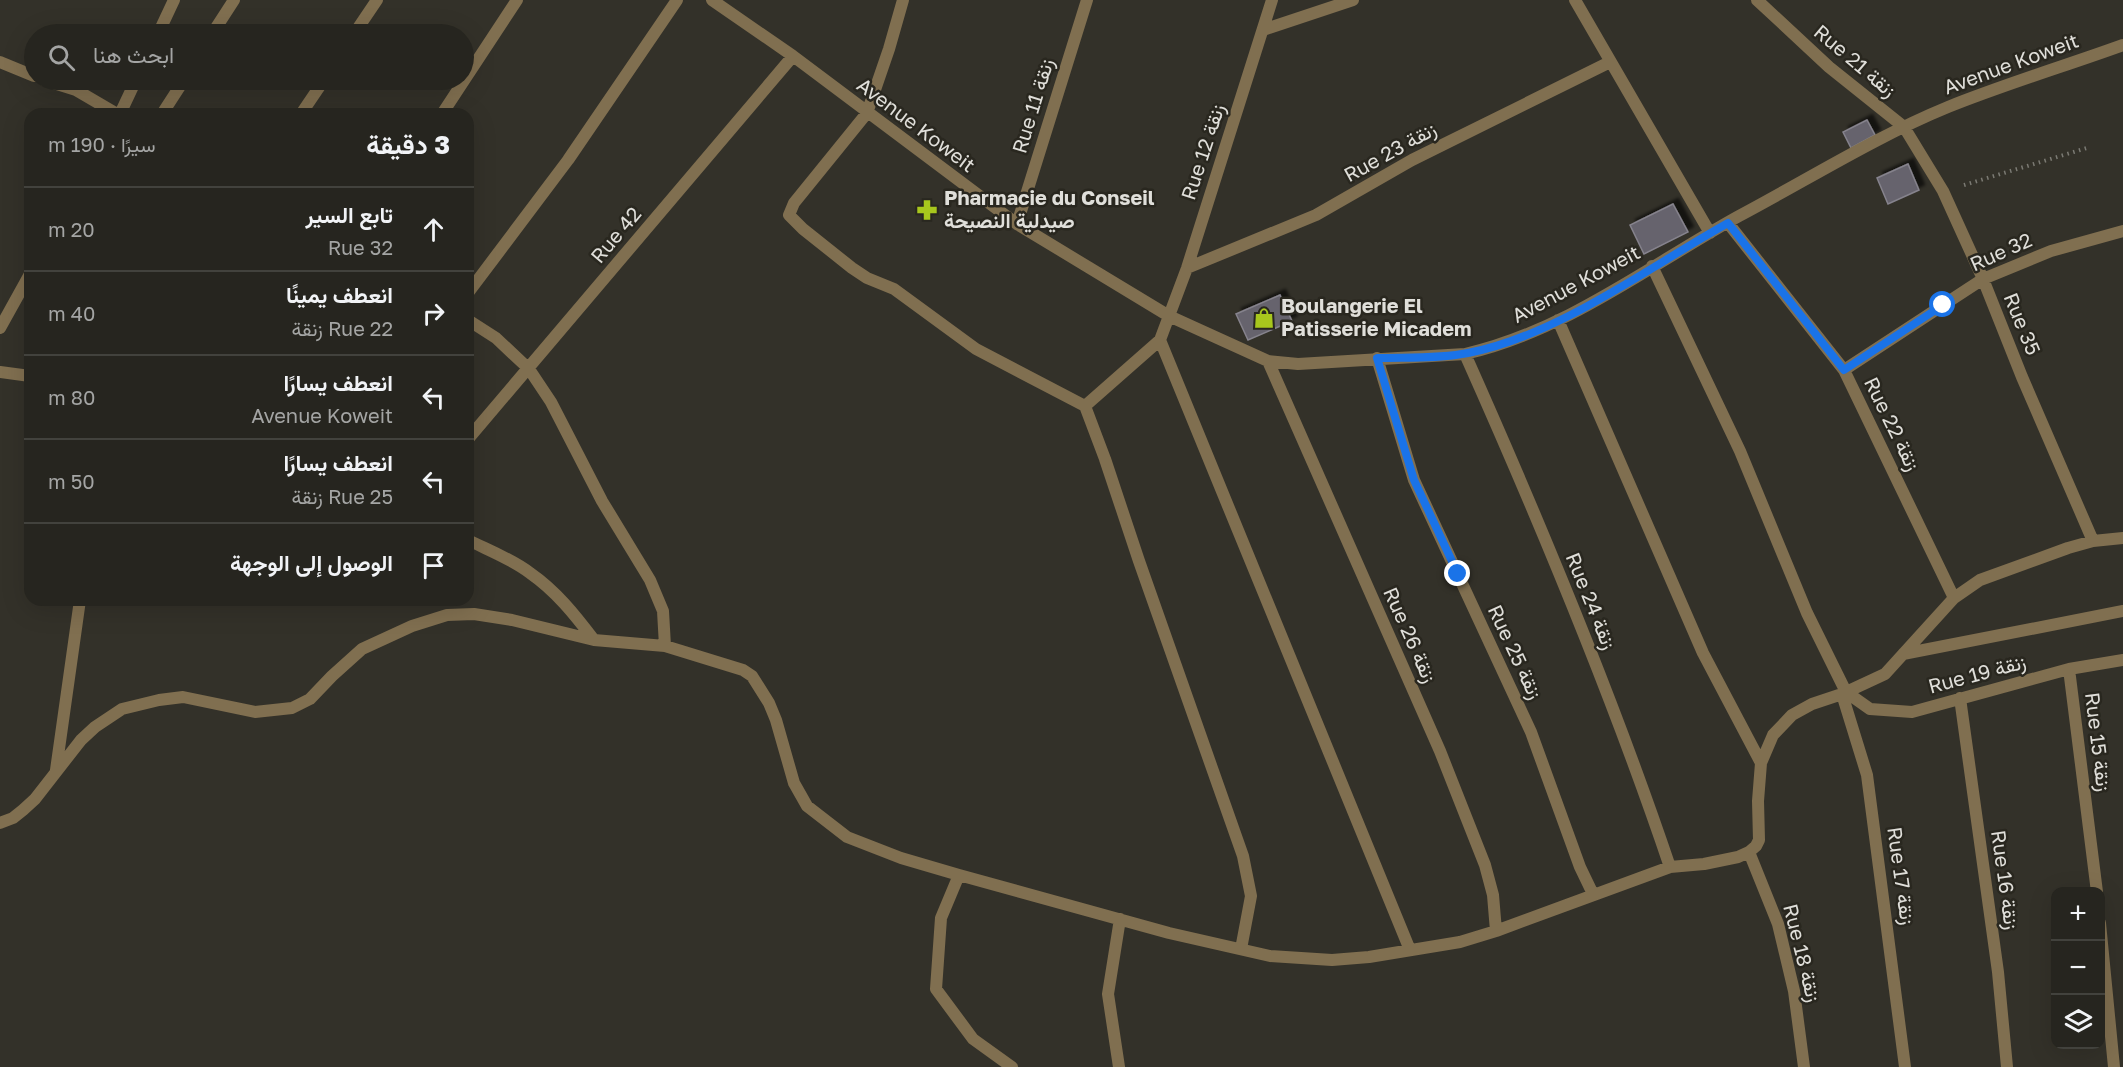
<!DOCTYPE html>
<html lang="ar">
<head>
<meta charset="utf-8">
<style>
	:root { --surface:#26251f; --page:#32312c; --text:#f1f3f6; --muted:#a4a5a4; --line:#42423d }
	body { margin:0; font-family:"Golos Text",Vazirmatn,sans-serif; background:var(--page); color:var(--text); direction:rtl }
	.controls { position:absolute; right:18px; bottom:18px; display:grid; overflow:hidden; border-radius:12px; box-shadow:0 6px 24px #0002 }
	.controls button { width:54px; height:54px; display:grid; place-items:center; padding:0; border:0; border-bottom:2px solid var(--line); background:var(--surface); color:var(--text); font:30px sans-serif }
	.stop { position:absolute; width:18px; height:18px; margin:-14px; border:4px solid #1a73e8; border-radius:50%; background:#fff }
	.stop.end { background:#1a73e8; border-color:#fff; box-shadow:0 2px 6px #0008 }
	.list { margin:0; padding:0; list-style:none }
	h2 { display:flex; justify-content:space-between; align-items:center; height:78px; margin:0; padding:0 24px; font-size:26px }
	h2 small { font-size:20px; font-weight:400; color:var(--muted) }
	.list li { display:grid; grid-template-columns:39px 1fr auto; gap:18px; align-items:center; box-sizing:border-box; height:84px; padding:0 24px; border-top:2px solid var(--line) }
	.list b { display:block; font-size:22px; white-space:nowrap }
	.list p { margin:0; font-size:20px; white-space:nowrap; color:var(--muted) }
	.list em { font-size:20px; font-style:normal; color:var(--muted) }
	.icon { flex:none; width:33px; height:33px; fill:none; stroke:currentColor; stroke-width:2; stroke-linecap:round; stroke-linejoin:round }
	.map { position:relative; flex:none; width:2123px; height:1067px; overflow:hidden; direction:ltr }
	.search { position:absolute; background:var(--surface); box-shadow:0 6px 24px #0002; left:24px; top:24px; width:450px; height:66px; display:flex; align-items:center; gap:15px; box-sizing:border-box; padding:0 21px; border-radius:33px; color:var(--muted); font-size:22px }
	.panel { position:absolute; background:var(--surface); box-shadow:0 6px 24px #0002; left:24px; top:108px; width:450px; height:498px; border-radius:18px; direction:rtl }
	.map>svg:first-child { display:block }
	.building { fill:#66646d; stroke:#86838d; stroke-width:1.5; filter:url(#shadow) }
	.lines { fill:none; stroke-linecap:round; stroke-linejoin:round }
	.path { stroke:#7b7a73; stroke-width:4; stroke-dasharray:1.5 4.5; stroke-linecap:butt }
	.street { stroke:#806f50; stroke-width:12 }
	.route { stroke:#1a73e8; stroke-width:8 }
	.labels { text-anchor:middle; stroke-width:5; stroke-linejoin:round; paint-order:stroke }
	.street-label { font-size:20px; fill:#e0dfda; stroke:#29271f }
	.poi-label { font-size:20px; font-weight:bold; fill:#e0dfda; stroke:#29271f; text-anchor:start }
</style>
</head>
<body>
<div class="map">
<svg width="2123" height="1067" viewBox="0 0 2123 1067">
	<defs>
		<filter id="shadow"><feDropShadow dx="5.5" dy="-5.5" stdDeviation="1.5" flood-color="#0009"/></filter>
	</defs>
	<rect width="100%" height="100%" fill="#333129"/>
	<path class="building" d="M1867 120 1875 135 1851 148 1843 132Z
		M1908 164 1919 190 1888 204 1877 178Z
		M1673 204 1688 232 1644 254 1630 225Z
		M1280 295 1292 321 1248 340 1236 314Z"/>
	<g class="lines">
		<path class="path" d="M1964 185 2087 148"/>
		<path class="street" d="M712 0 793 56 1017 224 1169 316 1268 361 1298 364 1465 354C1566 331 1650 265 1739 216 1807 180 1877 136 1948 107 2005 84 2065 66 2123 45
			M903 0 889 49 867 113 794 203 789 215 803 229 852 268 867 278 894 289 976 349 1085 406 1105 459 1139 561 1243 856 1251 896 1241 949
			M1575 0 1710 233
			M1757 0 1829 67 1904 127 1943 191 1983 279 2022 377 2093 541
			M1263 30 1353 0
			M158 34 174 0
			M212 34 234 0
			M354 34 377 0
			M0 62 34 76
			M44 80 76 90 117 114
			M120 114 136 80
			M162 114 184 80
			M301 114 324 80
			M442 114 517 0
			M1728 223 1844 370 1954 598
			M1017 224 1087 0
			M1652 266 1740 451 1807 613 1846 692 1870 709 1912 712 2069 669 2123 660
			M1187 268 1316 215 1412 160 1610 62
			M468 293 568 160 677 0
			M468 320 496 338 529 369 551 402 602 501 650 580 663 611 665 646
			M1558 320 1703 653 1761 763
			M0 328 30 274
			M1160 340 1410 950
			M1465 354C1540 522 1611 692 1670 867
			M1377 358 1414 480 1531 732 1580 867 1593 894
			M1268 361 1440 751 1485 865 1493 895 1496 931
			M1844 370 1983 279 2051 251 2123 231
			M0 372 30 376
			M1085 406 1160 340 1187 268 1272 0
			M468 439 793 56
			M468 540C488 550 512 559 530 573 556 591 575 615 594 640
			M1903 654 2123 611
			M2069 669 2097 892
			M1842 694 1867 775 1905 1067
			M1960 698 1998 972 2007 1067
			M56 770 80 600
			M0 823 13 818 23 810 35 799 81 740 95 727 122 709 159 700 183 697 255 712 292 708 310 699 332 676 362 649 412 626 447 615 474 614 512 620 594 640 665 646 743 670 752 676 769 703 776 720 794 783 807 806 847 837 901 858 959 875 1169 933 1270 956 1332 960 1369 957 1460 942 1496 931 1670 867 1704 864 1738 857 1749 852 1756 846 1759 840 1758 801 1761 763 1773 735 1792 715 1812 704 1842 694 1885 674 1954 598 1980 580 2068 548 2093 541 2123 538
			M1749 852 1778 924 1794 991 1804 1067
			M959 875 941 918 936 989 973 1039 1012 1067
			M2100 923 2114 1067
			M1119 1067 1108 994 1120 919"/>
	</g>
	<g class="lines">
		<path class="route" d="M1458 574 1414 480 1377 358C1406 357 1438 359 1468 353 1557 336 1649 267 1728 223L1844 370 1943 305"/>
	</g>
	<defs>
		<g id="pharmacy-bare" transform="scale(1.62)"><path d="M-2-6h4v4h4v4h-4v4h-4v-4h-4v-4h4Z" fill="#a8c71d" stroke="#29271f" stroke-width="2.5" paint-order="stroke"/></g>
		<g id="shop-bare" transform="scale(1.62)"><path d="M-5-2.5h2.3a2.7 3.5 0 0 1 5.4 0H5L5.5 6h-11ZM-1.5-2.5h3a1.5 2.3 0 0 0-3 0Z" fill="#a8c71d" stroke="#29271f" stroke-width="2.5" paint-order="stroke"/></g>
	</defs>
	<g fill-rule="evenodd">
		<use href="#pharmacy-bare" x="927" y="210"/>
		<use href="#shop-bare" x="1264" y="318"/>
	</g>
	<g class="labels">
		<g class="street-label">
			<text transform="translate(1855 61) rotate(40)" y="7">Rue 21 زنقة</text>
			<text transform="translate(2011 64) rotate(-20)" y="7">Avenue Koweit</text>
			<text transform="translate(1033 106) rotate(-73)" y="7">Rue 11 زنقة</text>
			<text transform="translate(916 125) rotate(37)" y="7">Avenue Koweit</text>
			<text transform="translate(1203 152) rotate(-72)" y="7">Rue 12 زنقة</text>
			<text transform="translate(1390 152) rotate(-29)" y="7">Rue 23 زنقة</text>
			<text transform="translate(616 235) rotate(-50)" y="7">Rue 42</text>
			<text transform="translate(2001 252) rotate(-24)" y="7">Rue 32</text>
			<text transform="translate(1576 284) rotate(-28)" y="7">Avenue Koweit</text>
			<text transform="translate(2022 324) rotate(68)" y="7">Rue 35</text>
			<text transform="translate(1892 424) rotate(64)" y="7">Rue 22 زنقة</text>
			<text transform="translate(1591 601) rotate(68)" y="7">Rue 24 زنقة</text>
			<text transform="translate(1410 635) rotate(66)" y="7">Rue 26 زنقة</text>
			<text transform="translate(1515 652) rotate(65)" y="7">Rue 25 زنقة</text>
			<text transform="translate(1977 674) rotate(-15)" y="7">Rue 19 زنقة</text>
			<text transform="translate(2098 742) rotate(83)" y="7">Rue 15 زنقة</text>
			<text transform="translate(1901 876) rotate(82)" y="7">Rue 17 زنقة</text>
			<text transform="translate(2005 880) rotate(82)" y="7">Rue 16 زنقة</text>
			<text transform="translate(1802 953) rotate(76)" y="7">Rue 18 زنقة</text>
		</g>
		<g class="poi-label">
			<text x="944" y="205">Pharmacie du Conseil<tspan x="944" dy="23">صيدلية النصيحة</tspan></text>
			<text x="1281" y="313">Boulangerie El<tspan x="1281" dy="23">Patisserie Micadem</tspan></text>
		</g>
	</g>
</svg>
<div class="controls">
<button>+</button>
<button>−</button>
<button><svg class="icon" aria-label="layers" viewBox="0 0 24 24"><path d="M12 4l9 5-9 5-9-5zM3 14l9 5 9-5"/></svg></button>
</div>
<div class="stop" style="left:1943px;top:305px"></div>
<div class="stop end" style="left:1458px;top:574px"></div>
<div class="search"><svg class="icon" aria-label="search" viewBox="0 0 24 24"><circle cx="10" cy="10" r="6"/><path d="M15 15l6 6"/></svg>ابحث هنا</div>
<section class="panel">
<h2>3 دقيقة<small>سيرًا · 190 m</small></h2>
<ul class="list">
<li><svg class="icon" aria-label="ahead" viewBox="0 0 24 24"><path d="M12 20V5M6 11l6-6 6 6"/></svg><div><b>تابع السير</b><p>Rue 32</p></div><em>20 m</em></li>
<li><svg class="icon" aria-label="right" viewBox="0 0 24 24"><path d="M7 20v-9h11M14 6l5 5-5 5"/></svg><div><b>انعطف يمينًا</b><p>Rue 22 زنقة</p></div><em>40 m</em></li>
<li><svg class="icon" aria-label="left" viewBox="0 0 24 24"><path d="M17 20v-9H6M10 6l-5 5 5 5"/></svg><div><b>انعطف يسارًا</b><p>Avenue Koweit</p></div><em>80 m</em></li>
<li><svg class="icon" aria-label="left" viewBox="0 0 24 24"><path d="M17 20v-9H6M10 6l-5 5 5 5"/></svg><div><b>انعطف يسارًا</b><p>Rue 25 زنقة</p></div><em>50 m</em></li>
<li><svg class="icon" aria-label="arrive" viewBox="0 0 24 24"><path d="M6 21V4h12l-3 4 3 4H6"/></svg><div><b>الوصول إلى الوجهة</b></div></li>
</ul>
</section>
</div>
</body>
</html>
